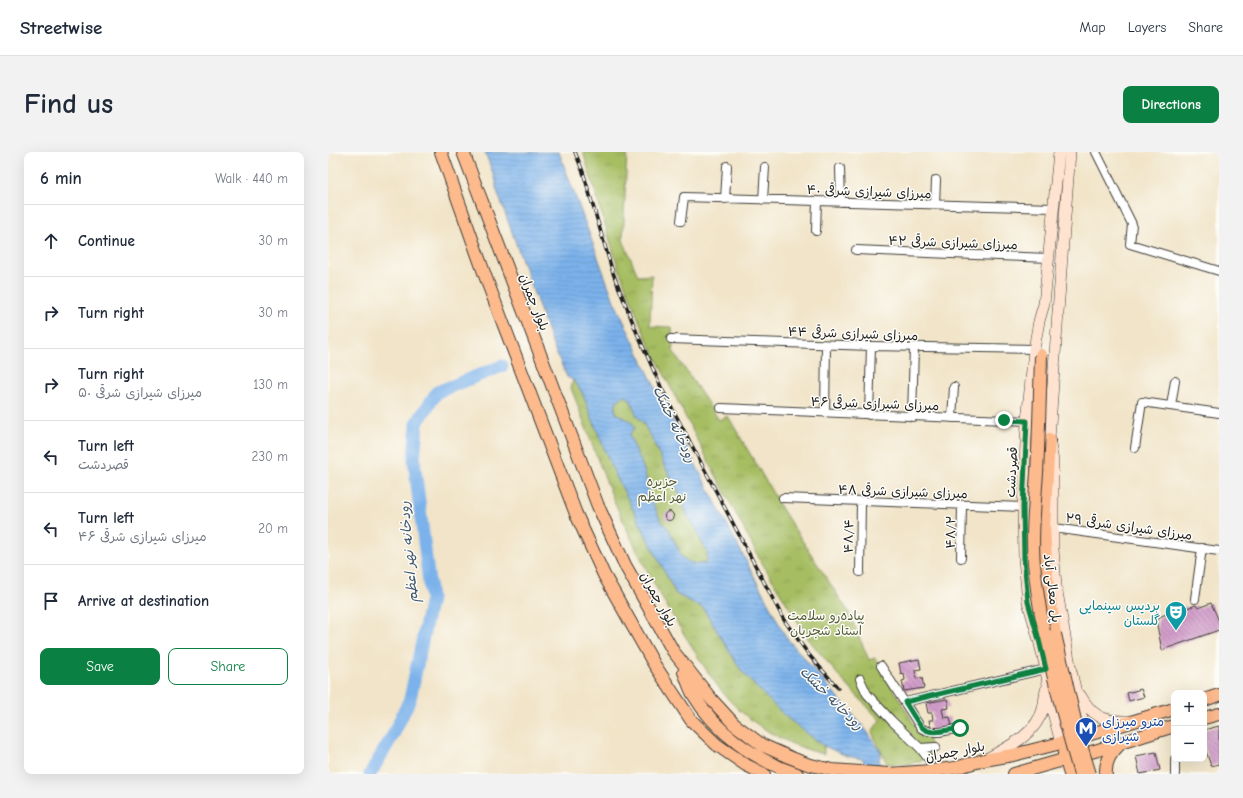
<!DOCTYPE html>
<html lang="en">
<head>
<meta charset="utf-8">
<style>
	:root { --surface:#fff; --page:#f2f2f3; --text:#1f2937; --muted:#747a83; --line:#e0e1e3; --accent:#0b8043 }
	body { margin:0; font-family:"Comic Neue","Playpen Sans Arabic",sans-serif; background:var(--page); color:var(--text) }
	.controls { position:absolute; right:12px; bottom:12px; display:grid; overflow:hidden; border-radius:8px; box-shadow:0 4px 16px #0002 }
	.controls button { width:36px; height:36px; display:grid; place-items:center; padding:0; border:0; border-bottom:1px solid var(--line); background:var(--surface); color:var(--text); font:20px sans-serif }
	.stop { position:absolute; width:12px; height:12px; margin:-9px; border:3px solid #0b8043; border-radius:50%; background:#fff }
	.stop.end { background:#0b8043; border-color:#fff; box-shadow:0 1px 4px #0008 }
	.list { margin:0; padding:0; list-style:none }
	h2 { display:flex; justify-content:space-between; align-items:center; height:52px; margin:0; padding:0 16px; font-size:17px }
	h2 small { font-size:13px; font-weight:400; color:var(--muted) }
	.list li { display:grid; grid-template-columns:26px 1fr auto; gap:12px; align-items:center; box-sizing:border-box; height:72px; padding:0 16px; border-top:1px solid var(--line) }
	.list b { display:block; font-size:15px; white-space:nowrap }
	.list p { margin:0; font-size:13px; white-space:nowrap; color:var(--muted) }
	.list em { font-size:13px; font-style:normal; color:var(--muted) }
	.actions { display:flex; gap:8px; padding:12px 16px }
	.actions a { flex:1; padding:9px 0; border:1px solid var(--accent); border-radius:8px; text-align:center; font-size:14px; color:var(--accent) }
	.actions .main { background:var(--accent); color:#fff }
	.icon { flex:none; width:22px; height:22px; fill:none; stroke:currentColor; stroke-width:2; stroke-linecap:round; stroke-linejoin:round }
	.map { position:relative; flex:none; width:891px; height:622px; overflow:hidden; border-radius:8px }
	header { display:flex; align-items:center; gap:24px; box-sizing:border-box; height:56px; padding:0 20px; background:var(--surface); border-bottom:1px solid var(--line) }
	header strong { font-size:19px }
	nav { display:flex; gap:22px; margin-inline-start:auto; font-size:14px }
	.intro { display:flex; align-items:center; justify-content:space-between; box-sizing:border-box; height:96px; padding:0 24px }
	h1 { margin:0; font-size:28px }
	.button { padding:10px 18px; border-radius:8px; background:var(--accent); color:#fff; font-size:14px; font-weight:700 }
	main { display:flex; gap:24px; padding:0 24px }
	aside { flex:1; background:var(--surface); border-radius:8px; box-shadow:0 4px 16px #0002 }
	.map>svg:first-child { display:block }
	.park { fill:url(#park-tufts); stroke:#616c3f }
	.water { fill:url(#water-rules); stroke:#4c6784; fill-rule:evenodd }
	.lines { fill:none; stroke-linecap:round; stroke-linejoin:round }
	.river { stroke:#7cb2eb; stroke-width:13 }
	.building { fill:url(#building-back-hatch) }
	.street-casing { stroke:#3c3a36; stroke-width:10 }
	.secondary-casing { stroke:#3c3a36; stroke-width:12 }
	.primary-casing { stroke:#3c3a36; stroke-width:14 }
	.street { stroke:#fff; stroke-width:8 }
	.secondary { stroke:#fee3d1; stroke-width:11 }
	.primary { stroke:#fcba8d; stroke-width:12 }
	.rail-casing { stroke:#1c1c1c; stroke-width:3.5 }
	.rail { stroke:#fdfcf7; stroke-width:2; stroke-dasharray:6; stroke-linecap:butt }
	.primary-bridge-casing { stroke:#3c3a36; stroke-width:14; stroke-linecap:butt }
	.primary-bridge { stroke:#fcba8d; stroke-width:12 }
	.route { stroke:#0b8043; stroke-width:5 }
	.labels { text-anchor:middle; stroke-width:3; stroke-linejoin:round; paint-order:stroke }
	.street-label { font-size:13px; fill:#1c1c1c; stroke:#fdfcf7 }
	.park-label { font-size:13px; fill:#535c38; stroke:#fdfcf7 }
	.culture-label { font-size:13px; fill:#0d838f; stroke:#fdfcf7; text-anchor:end }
	.transit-label { font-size:13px; fill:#164399; stroke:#fdfcf7; text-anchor:start }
	.water-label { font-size:14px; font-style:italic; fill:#42586f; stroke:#fdfcf7 }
</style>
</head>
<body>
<header>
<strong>Streetwise</strong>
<nav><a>Map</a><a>Layers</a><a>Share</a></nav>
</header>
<div class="intro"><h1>Find us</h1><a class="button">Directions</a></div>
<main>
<aside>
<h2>6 min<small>Walk · 440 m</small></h2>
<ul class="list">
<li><svg class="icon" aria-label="ahead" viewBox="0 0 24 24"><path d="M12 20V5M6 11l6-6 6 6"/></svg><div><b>Continue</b></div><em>30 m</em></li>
<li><svg class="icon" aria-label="right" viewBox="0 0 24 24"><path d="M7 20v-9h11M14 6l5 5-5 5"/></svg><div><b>Turn right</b></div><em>30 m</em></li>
<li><svg class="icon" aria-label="right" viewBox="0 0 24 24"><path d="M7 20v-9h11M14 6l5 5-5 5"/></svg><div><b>Turn right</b><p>۵۰ میرزای شیرازی شرقی</p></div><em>130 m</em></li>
<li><svg class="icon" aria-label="left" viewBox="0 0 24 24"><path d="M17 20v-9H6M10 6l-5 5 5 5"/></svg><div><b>Turn left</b><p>قصردشت</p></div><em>230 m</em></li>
<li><svg class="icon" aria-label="left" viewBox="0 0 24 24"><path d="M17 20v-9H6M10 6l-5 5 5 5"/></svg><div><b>Turn left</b><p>۴۶ میرزای شیرازی شرقی</p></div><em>20 m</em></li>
<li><svg class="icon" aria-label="arrive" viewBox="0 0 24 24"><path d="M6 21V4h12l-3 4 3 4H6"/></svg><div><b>Arrive at destination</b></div></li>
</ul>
<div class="actions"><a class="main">Save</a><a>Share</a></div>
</aside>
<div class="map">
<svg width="891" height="622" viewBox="0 0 891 622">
	<defs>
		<pattern id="park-tufts" width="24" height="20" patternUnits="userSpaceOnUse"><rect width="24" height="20" fill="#a6bd62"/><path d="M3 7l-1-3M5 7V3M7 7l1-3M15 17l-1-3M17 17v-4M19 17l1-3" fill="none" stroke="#8ea254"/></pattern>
		<pattern id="water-rules" width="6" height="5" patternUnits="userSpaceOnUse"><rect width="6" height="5" fill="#7cb2eb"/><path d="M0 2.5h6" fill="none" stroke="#6b98c9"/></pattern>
		<pattern id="building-back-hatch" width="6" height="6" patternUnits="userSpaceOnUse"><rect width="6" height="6" fill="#d29dca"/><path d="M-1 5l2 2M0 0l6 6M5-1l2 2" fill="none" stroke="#aa7fa3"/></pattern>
	</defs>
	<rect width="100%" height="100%" fill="#fdfcf7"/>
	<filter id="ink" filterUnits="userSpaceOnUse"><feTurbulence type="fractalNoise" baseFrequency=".025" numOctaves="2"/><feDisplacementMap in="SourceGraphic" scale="8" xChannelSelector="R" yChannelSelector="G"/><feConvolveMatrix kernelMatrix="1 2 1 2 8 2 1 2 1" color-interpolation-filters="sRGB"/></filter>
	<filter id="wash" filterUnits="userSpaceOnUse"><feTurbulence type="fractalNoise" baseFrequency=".012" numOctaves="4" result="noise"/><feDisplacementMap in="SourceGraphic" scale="16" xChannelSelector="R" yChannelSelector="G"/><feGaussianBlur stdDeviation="0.9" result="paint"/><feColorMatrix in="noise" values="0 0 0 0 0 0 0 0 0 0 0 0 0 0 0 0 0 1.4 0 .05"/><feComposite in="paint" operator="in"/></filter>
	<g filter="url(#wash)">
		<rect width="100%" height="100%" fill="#f1e4c8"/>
		<path class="park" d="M255 0H299L295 88 310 124 324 123 322 174 344 175 345 199 391 268 400 264 457 362 520 459 541 508 547 506 592 582 600 585 605 604 582 612H559L544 580 552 568 516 530 481 488 431 406 358 266 318 186 290 115Z
			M245 228 254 240 283 314 348 442 375 456 413 518 428 535 458 565 496 594V602C464 595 433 578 409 556 389 537 375 513 361 490 334 449 311 405 291 360 273 320 259 277 243 236Z
			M298 244 302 247 309 264 315 271 322 283 337 315 351 340 360 365 369 378 372 387 380 400 379 408 377 412C368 412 361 412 354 405L341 378 332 367 321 342 313 310 304 293 300 283 306 276 304 271 288 261C286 252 288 246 298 244Z"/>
		<path class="water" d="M157 0H231L286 149 327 235 458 485 538 578 553 600 551 608 556 622H539L535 607 519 604 496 594 458 565 428 535 413 518 375 456 348 442 283 314 254 240 245 228 239 225 224 191 168 36V29ZM298 244 302 247 309 264 315 271 322 283 337 315 351 340 360 365 369 378 372 387 379 400V408L377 412C368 412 361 412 354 405L341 378 332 367 321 342 317 321 313 310 301 283C302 281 306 278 306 275 307 270 292 264 288 261 286 252 288 246 298 244Z"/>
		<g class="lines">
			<path class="river" d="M42 622 65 583 82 547 103 447 86 308 89 271 109 240 174 214"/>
		</g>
		<g id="blocks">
			<path class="building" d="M336.5 364a4.5 4.5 0 1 1 9 0a4.5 4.5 0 1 1-9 0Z
				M883 451 891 469V478L834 498 829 473 831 465 858 454 859 456 868 453 870 456Z
				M591 507 593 517 587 518 588 527 594 526 596 536 576 539 574 529 577 528 576 521 573 522 571 511Z
				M813 537 816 545 801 549 799 541Z
				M619 547 621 556 614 557 616 566 622 565 624 575 603 579 601 568H605L604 561H600L598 551Z
				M891 574V612L883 614 876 593V578Z
				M828 600 832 618 812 622 808 604Z"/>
		</g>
	</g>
	<g filter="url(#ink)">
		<use href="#blocks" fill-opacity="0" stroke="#3c3a36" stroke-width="1"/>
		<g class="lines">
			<g class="street-casing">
				<path id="street" d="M768 0 804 72 802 92 891 119
					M512 16 513 50
					M397 47 399 14
					M435 48 437 15
					M607 53 608 28
					M353 69 356 45 725 56
					M488 79 489 49
					M528 98 721 106
					M343 187 543 194 706 197
					M843 254 847 229
					M393 256 699 269
					M497 261 498 193
					M541 263 543 194
					M584 265 586 195
					M624 266 626 235
					M807 296 814 250 891 261
					M455 346 695 355
					M726 376 891 399
					M633 406 634 354
					M532 420 533 350
					M867 447 874 396
					M553 514 593 576C605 584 620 578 632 576
					M532 527 539 542 563 568 592 596 608 595
					M577 550 718 517
					M592 596 602 609
					M847 622V607"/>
			</g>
			<g class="secondary-casing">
				<path id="secondary" d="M731 0 716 152 711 169 706 197 699 269 695 355 696 407 700 450 711 488 718 517 722 549 733 591
					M742 0 735 90 721 287 725 309V397L728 434 743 519 758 584
					M752 543C764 564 775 570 800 569
					M660 606C682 594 707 583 715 557 716 551 717 544 718 538"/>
			</g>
			<g class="primary-casing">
				<path id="primary" d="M113 0 159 129 248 362 276 423 326 512 363 568 389 593 418 613 436 622
					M135 0 270 354 297 413 345 499 384 548 406 572 434 593 461 605 479 612 504 618 561 622 603 619 627 616 656 608 685 603 733 591 846 557
					M721 287 716 376 719 425 727 482
					M356 520C359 527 361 535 365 542 388 581 427 608 469 622
					M876 548 891 543
					M876 566 891 562
					M736 602 742 622
					M686 622 770 598 846 574
					M778 622C777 609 783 601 792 592"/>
			</g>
			<use href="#street" class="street"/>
			<use href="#secondary" class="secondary"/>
			<use href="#primary" class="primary"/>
			<g class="rail-casing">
				<path id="rail" d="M247 0 255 20 285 121 309 181 333 235 456 468 481 503 510 536"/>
			</g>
			<use href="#rail" class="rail"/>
			<g class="primary-bridge-casing">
				<path id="primary-bridge" d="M713 203C712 242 711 282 709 321 707 351 703 382 706 412 713 484 732 553 752 622
					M727 482 752 590 762 622"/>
			</g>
			<use href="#primary-bridge" class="primary-bridge"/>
		</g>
	</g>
	<g class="lines" filter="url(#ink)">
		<path class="route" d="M632 576C593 583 598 583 577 550L718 517 711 488 700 450 696 407 695 355 699 269 676 268"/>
	</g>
	<defs>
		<g id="theatre-pin" transform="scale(1.15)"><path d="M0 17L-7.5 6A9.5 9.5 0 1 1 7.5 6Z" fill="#0f9aa8" stroke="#fdfcf7"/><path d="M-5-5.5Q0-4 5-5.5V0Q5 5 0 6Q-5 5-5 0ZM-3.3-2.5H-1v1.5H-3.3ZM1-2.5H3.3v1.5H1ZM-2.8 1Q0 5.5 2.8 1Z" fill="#fff"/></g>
		<g id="metro-pin" transform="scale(1.15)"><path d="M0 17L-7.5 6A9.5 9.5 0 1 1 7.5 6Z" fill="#1a4fb4" stroke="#fdfcf7"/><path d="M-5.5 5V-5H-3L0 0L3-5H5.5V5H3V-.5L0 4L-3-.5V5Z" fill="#fff"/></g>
	</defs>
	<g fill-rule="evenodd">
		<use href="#theatre-pin" x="848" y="460"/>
		<use href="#metro-pin" x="758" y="576"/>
	</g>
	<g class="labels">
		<g class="street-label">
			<text transform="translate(541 39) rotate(2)" y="5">۴۰ میرزای شیرازی شرقی</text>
			<text transform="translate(625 90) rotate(2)" y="5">۴۲ میرزای شیرازی شرقی</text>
			<text transform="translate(207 150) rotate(69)" y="5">بلوار چمران</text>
			<text transform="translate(525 181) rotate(2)" y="5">۴۴ میرزای شیرازی شرقی</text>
			<text transform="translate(547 251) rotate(2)" y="5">۴۶ میرزای شیرازی شرقی</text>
			<text transform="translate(683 320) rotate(-87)" y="5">قصردشت</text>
			<text transform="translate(575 339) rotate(2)" y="5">۴۸ میرزای شیرازی شرقی</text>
			<text transform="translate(801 374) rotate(8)" y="5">۲۹ میرزای شیرازی شرقی</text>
			<text transform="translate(622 380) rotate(-89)" y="5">۴۸/۲</text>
			<text transform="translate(520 384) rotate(-89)" y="5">۴۸/۴</text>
			<text transform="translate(725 436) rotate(83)" y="5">پل معالی آباد</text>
			<text transform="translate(331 447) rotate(61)" y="5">بلوار چمران</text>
			<text transform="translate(627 599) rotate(-11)" y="5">بلوار چمران</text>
		</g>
		<g class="park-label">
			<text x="334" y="334">جزیره<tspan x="334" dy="15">نهر اعظم</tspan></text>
			<text x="498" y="468">پیاده‌رو سلامت<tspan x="498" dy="15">استاد شجریان</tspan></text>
		</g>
		<g class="culture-label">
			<text x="832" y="458">پردیس سینمایی<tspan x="832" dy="15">گلستان</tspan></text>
		</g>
		<g class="transit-label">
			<text x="774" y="574">مترو میرزای<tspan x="774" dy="15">شیرازی</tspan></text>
		</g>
		<g class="water-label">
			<text transform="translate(347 272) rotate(65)" y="5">رودخانه خشک</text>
			<text transform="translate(80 400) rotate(-95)" y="5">رودخانه نهر اعظم</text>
			<text transform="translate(504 546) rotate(45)" y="5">رودخانه خشک</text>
		</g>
	</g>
</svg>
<div class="controls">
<button>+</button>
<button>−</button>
</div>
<div class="stop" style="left:632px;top:576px"></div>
<div class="stop end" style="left:676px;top:268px"></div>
</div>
</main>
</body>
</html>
